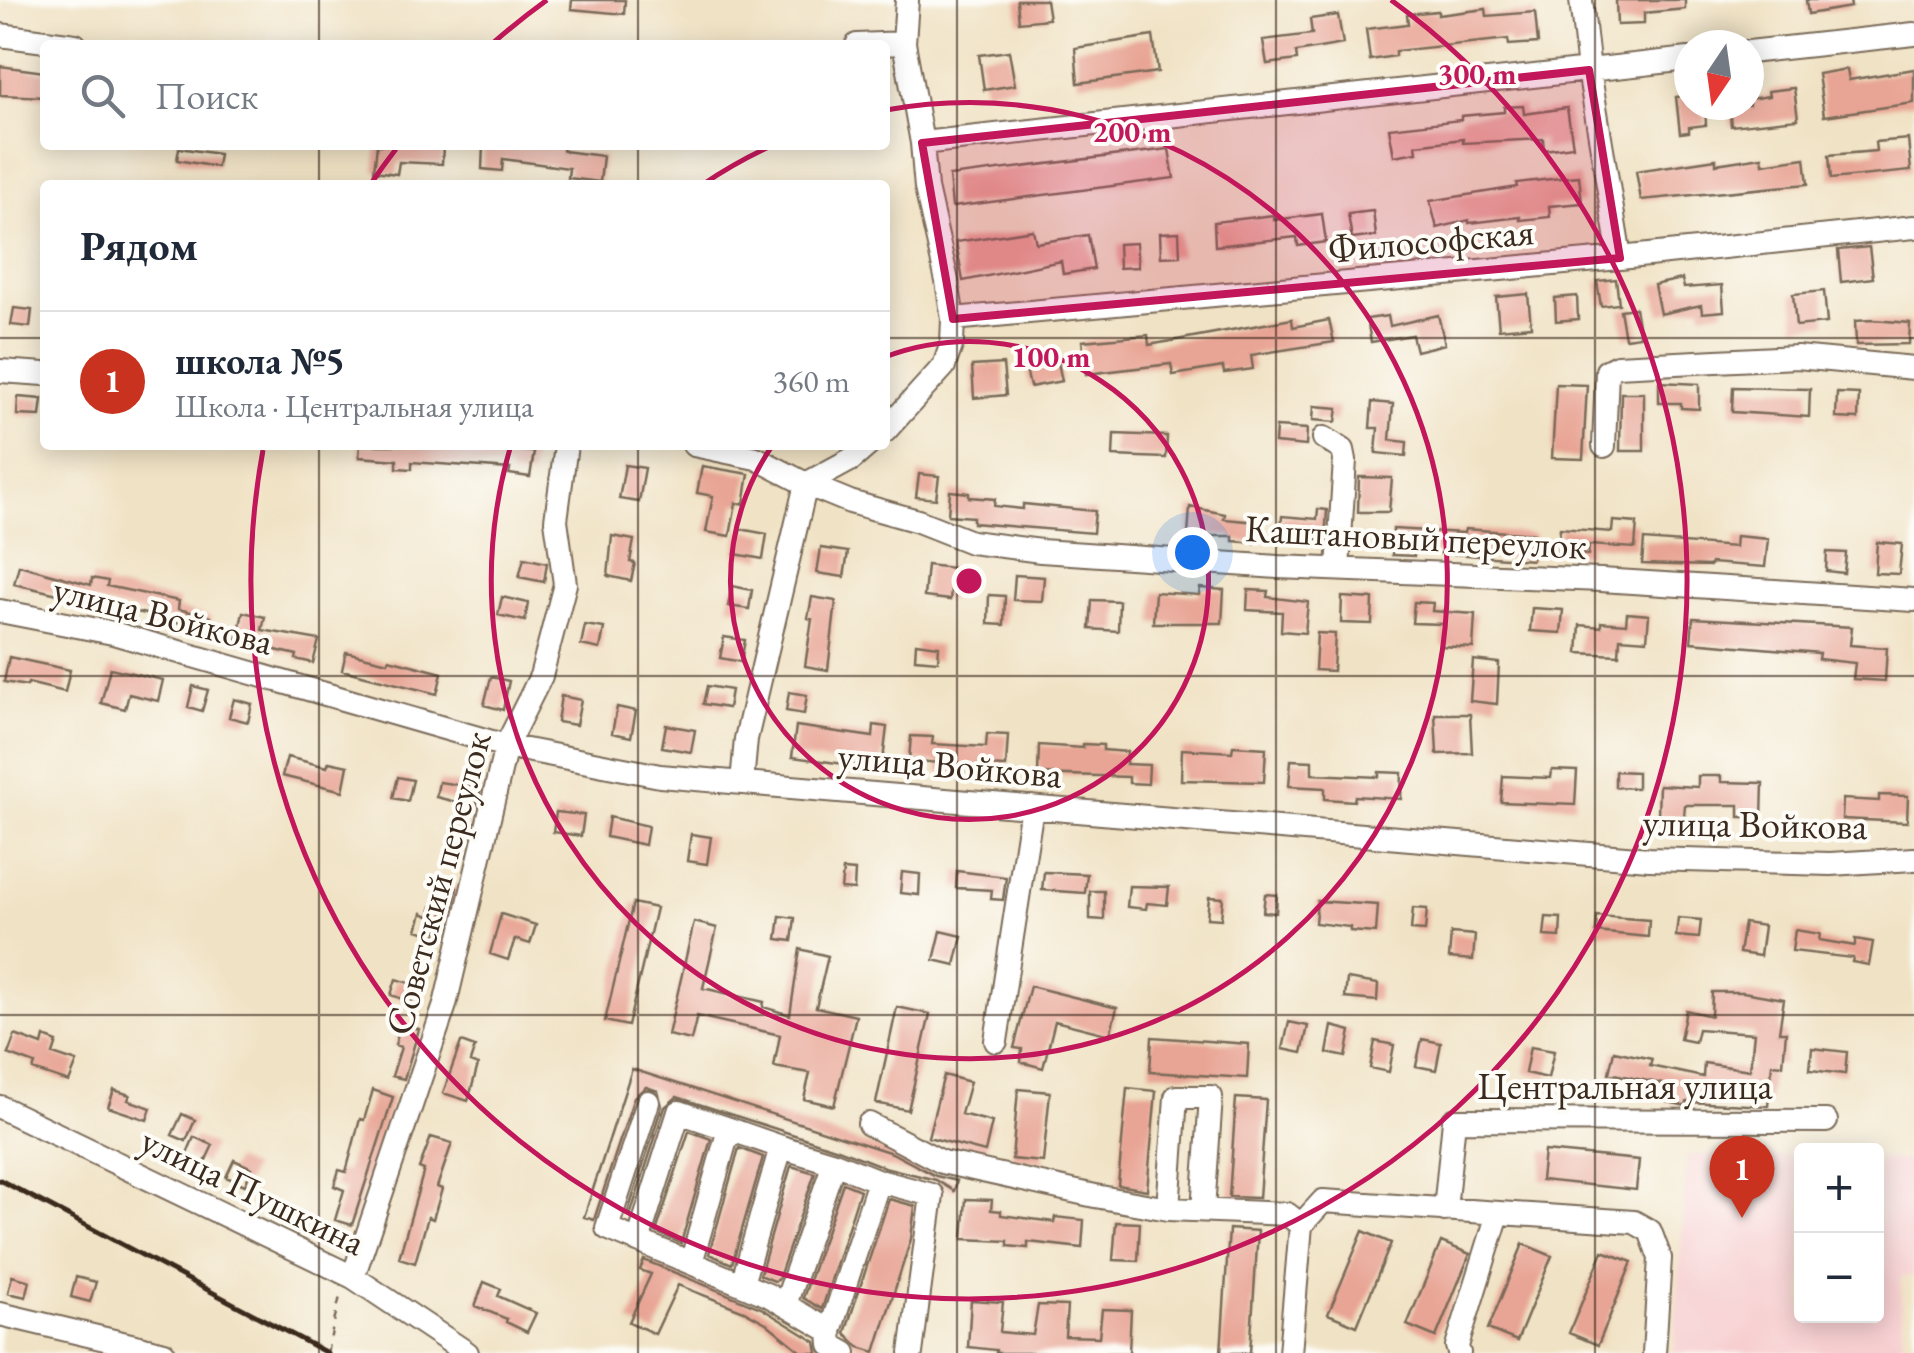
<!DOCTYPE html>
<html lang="ru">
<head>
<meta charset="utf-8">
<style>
	:root { --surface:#fff; --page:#f2f2f3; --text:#1f2937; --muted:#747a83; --line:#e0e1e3; --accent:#c8321e }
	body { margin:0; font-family:"EB Garamond",serif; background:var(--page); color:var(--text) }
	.controls { position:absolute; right:30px; bottom:30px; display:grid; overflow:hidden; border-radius:10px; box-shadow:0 5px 25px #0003 }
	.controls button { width:90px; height:90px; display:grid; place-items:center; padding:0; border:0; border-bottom:2px solid var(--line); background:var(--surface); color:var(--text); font:50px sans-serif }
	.compass { position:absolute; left:1674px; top:30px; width:90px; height:90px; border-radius:50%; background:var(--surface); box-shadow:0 5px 25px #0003; rotate:193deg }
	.you { position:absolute; left:1192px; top:552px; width:35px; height:35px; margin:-25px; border:8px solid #fff; border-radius:50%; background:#1a73e8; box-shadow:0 0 0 15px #1a73e833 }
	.badge { display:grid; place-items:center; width:65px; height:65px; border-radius:50%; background:var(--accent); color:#fff; font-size:32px; font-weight:700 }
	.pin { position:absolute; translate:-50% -82px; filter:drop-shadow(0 2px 5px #0008) }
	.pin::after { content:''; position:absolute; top:52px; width:35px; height:30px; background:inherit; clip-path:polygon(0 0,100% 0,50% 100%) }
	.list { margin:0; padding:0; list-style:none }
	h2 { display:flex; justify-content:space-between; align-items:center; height:130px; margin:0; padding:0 40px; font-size:42px }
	h2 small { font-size:32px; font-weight:400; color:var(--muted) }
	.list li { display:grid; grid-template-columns:65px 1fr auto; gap:30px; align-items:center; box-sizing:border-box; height:140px; padding:0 40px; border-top:2px solid var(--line) }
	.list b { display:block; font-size:38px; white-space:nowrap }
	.list p { margin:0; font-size:32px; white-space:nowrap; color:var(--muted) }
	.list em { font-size:32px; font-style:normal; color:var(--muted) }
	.icon { flex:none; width:55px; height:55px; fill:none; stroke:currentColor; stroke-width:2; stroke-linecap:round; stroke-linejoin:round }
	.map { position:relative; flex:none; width:1914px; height:1353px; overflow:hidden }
	.search { position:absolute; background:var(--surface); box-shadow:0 5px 25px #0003; left:40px; top:40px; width:850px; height:110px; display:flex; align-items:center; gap:25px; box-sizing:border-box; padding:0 35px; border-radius:10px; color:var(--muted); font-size:38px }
	.panel { position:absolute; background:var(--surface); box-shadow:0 5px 25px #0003; left:40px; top:180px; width:850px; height:270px; border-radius:10px }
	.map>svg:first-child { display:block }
	.built { fill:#f7cfd1 }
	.building { fill:#e8a494 }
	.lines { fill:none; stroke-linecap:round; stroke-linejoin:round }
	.minor-casing { stroke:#7a6a58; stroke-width:26 }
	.path { stroke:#7a6a58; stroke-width:2.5; stroke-dasharray:8 8; stroke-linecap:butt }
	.minor { stroke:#fff; stroke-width:22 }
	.rail { stroke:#3b2a1e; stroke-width:5 }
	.marked { fill:#c2185b; fill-opacity:0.2; stroke:#c2185b; stroke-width:8; stroke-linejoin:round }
	.grid { fill:none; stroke:#3b2a1e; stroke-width:2.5; stroke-opacity:0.55 }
	.ring { fill:none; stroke:#c2185b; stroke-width:5 }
	.labels { text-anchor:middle; stroke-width:8; stroke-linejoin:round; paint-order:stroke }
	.street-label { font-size:38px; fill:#3b2a1e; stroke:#fdfcf7 }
	.centre { fill:#c2185b; stroke:#fdfcf7; stroke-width:5 }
	.ring-label { font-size:30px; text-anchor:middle; font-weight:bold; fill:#c2185b; stroke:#fdfcf7; stroke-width:8; stroke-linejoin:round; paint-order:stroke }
</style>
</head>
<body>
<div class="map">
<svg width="1914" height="1353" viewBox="0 0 1914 1353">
	<rect width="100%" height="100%" fill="#fdfcf7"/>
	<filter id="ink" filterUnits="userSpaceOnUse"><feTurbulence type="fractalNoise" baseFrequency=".01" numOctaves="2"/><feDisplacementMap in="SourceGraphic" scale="20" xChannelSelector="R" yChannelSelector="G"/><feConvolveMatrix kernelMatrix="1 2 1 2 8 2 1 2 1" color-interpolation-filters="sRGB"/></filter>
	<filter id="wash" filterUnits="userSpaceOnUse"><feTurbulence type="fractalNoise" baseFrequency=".0048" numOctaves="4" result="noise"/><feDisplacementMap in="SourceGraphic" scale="40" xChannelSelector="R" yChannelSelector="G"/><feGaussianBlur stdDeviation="2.25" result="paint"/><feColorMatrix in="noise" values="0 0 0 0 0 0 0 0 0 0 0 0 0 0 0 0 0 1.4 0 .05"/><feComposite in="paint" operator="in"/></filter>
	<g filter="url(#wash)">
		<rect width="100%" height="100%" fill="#f0e2c4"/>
		<path class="built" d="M1687 1155 1801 1157 1802 1316H1876L1877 1159 1914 1160V1276L1900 1277 1903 1353H1674Z"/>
		<g id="blocks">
			<path class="building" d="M572 0H625L624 14 571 9Z
				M1017 0H1046L1049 19 1019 22Z
				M1616 0H1685V9L1644 13V24L1617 25Z
				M1806 0H1850L1851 7 1808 14Z
				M1486 9 1487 16 1535 12 1538 43 1509 45 1508 39 1395 51V56L1370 60 1366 29 1408 24 1407 14 1438 11V15Z
				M1338 15 1343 44 1296 52 1297 60 1267 64 1263 40 1312 34 1310 19Z
				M1153 36 1158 72 1078 83 1075 48Z
				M1009 51 1015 85 984 90 979 55Z
				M0 66 45 72V97L0 95Z
				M1847 69 1849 80 1914 69V103L1824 116 1818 74Z
				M1794 88 1798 119 1731 126 1729 105H1749V99L1769 96 1768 91Z
				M1689 95V105H1705L1706 125 1689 127V132L1680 133 1676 97Z
				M1523 106 1524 114 1567 108 1573 146 1544 150 1543 139 1463 143V139L1416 145 1417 152 1394 156 1389 128 1461 120V116L1504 112V107Z
				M1908 139 1911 171 1831 179 1829 155 1876 151 1875 142Z
				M377 145H443L442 164 399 162 397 174 374 171Z
				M483 145H564L563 151 603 156 600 182 568 178 569 168 503 159 502 171 482 169Z
				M179 148 219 154 217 167 177 160Z
				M1169 149 1174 178 952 207 949 176Z
				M1762 157 1763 164 1805 158 1808 184 1641 200 1636 171 1716 159V164Z
				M1579 176 1582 203 1549 206 1550 217 1520 220V217L1469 223V220L1437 228 1430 201 1517 187 1516 183Z
				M1373 211 1376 236 1352 239 1348 214Z
				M1322 214 1326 242 1298 246 1297 237 1215 246 1214 222 1274 215V220Z
				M1033 230 1036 243 1088 235 1094 269 1063 274 1061 261 963 281 956 242Z
				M1179 232 1180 256 1161 257 1160 233Z
				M1136 243 1138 267 1119 268 1118 244Z
				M1869 247 1873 278 1841 282 1838 250Z
				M1616 279 1619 304 1601 306 1597 281Z
				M1682 279 1684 288 1722 285 1724 311 1702 313 1701 305 1660 314 1654 285Z
				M1824 291 1827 323 1796 326 1793 294Z
				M1528 294 1531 326 1499 329 1496 297Z
				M1577 296 1578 319 1556 321 1555 298Z
				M14 308 32 310 30 327 11 325Z
				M1635 308 1640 336 1625 338 1620 310Z
				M1438 315 1445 344 1416 351 1412 335 1371 342 1367 319 1388 316 1390 326Z
				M1292 319 1293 327 1329 320 1334 342 1251 355 1253 369 1224 373 1223 367 1173 375 1171 364 1086 374 1082 341 1148 335 1149 345Z
				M1873 320 1910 323 1909 344 1856 345 1855 321Z
				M1055 348 1062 381 1030 387 1023 355Z
				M1003 364 1006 395 974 398 972 366Z
				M1659 382 1699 384V409L1681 408V403H1659Z
				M1556 384 1587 385 1583 459 1552 458Z
				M1733 387 1810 389 1809 417 1732 412Z
				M1621 393H1644V451H1620Z
				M1837 393 1859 394 1858 419 1836 418Z
				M18 397 42 399 40 416 17 415Z
				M1372 402 1393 404 1390 440 1407 442 1406 456 1376 453 1378 428H1370Z
				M1314 406 1338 408 1336 422 1313 420Z
				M1276 427 1307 429 1306 446 1275 443Z
				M1114 434 1167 436 1166 458 1113 456Z
				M360 445H461L534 452 530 477 509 474 510 469 412 462V469L397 468V460L359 457Z
				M625 465 645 468 639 502 619 499Z
				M702 466 749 474 744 504 736 503 730 536 706 532 713 496 697 493Z
				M919 474 939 476 936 499 916 497Z
				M1359 477 1392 478 1389 512H1358Z
				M950 491 969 493V497L995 499 994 506 1023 509V504L1095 511 1093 533 973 523V517L948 515Z
				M1190 507 1225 514 1224 519 1257 522 1255 543 1233 541V536H1188Z
				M1318 509 1327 510 1325 540 1280 537 1282 516 1317 519Z
				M1613 521 1637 523 1635 548 1589 545 1588 555 1558 552 1560 528 1612 532Z
				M740 529 767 534 763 559 735 554Z
				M1393 529 1464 533 1465 529 1534 534 1532 560 1414 551V556L1392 555Z
				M612 536 634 540 630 562 635 563 631 581 608 576Z
				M1736 536 1768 539 1765 567 1711 563 1710 566 1642 564 1644 540 1735 547Z
				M1877 542 1902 544 1899 574 1875 573Z
				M821 548 848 552 844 577 817 573Z
				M1827 552 1846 553 1844 573 1826 571Z
				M524 558 547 563 544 582 519 577Z
				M19 565 91 585 92 578 108 581 107 586 179 601 178 609 211 617 207 636 193 633 194 627 159 617 14 584Z
				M927 565 953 568 950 600 924 597Z
				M1015 575 1044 577 1042 601 1013 600Z
				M732 586 752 590 749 609 728 606Z
				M1200 588 1224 590 1222 623H1153L1155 592 1199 595Z
				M1248 590 1268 591 1267 597 1308 602 1305 633 1281 631 1282 612 1247 610Z
				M989 595 1005 596 1004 625 988 624Z
				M502 597 528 603 525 621 498 615Z
				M812 597 836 601 828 670 805 666 812 619 808 618Z
				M1342 597 1373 599 1372 624 1341 623Z
				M1092 600 1119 601 1118 631 1090 629Z
				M1414 602 1433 603 1432 611 1475 614 1473 648 1442 646 1443 624 1412 623Z
				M1532 608 1563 610 1561 633 1530 631Z
				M243 612 265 617 262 630 319 640 313 663 296 659 297 655 237 641Z
				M1627 613 1649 615 1647 640 1620 638 1619 655 1578 653 1580 625 1601 627V622L1626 624Z
				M1693 618 1852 627 1850 645 1887 648 1885 681 1853 679 1855 663 1818 659 1819 653 1691 642Z
				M585 625 604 628 600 649 581 645Z
				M1317 633 1335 634 1333 671 1315 670Z
				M724 637 745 640 741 662 720 658Z
				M916 643 939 646 938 661 915 659Z
				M346 652 388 662 389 659 442 673 437 694 342 670Z
				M9 657 70 670 65 692 28 683 27 686 4 682Z
				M1473 660 1499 663 1497 704 1470 701Z
				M110 668 163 680 158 701 129 694 125 709 101 703Z
				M491 677 509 681 503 710 484 705Z
				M193 686 208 690 202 711 188 707Z
				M707 686 731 690 728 708 703 704Z
				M789 692 807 695 804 714 786 711Z
				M561 696 581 700 576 725 557 722Z
				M234 699 252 704 248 722 229 717Z
				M617 707 636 711 631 737 612 733Z
				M1435 714H1470L1472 753 1437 754Z
				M666 725 695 730 691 752 662 747Z
				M874 725 887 727 882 769 792 757 796 726 873 737Z
				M987 734 1008 735 1006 767 964 765 963 774 938 772 939 763 909 760 911 736 933 737 932 744 986 747Z
				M1083 744 1103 745V750L1127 752 1126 764 1149 765 1148 784 1129 783V777L1038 774 1039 745 1083 748Z
				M1233 746 1266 748 1264 782 1181 780 1182 749 1232 752Z
				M287 757 327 767 329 762 348 766 343 791 282 776Z
				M1291 760 1312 761V774L1379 777V772L1402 773 1401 799 1355 796 1354 801 1325 799V788L1289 786Z
				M1552 770 1577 771 1575 805 1501 802 1503 776 1551 778Z
				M1615 771 1637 772V788L1615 787Z
				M1698 776H1721V782L1763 783 1762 817H1739V805H1685L1684 817 1658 816 1659 785 1698 787Z
				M398 777 413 780 408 801 393 798Z
				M439 782 481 788 476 807 436 797Z
				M1879 795 1908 796 1907 822 1842 819 1843 799 1879 801Z
				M556 812 584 815 581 836 553 832Z
				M609 817 648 826 645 845 606 837Z
				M691 834 711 837 707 864 687 861Z
				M843 870 855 871 854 890 841 889Z
				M957 871 1006 877 1003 900 991 899 992 890 956 888Z
				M902 872 920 874 919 895 900 893Z
				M1044 872 1087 874 1085 893 1042 890Z
				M440 882 457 888 453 908 446 906 436 936 417 930 422 913 429 916Z
				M1129 886 1169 887 1167 905 1147 903 1146 909 1127 907Z
				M1090 891H1104V920L1090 919Z
				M1265 894 1277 895 1276 913 1263 912Z
				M1209 897 1223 898 1221 919 1207 918Z
				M1317 901 1378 905 1376 933 1350 931V927L1315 923Z
				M633 903 656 908 628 1026 605 1021Z
				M1413 908 1427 909 1425 931 1411 930Z
				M501 914 536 925 530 944 515 939 508 960 490 954Z
				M780 916 795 918 792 941 777 939Z
				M1597 916 1649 920 1648 937 1596 932Z
				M1546 917 1561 918 1560 937 1544 936Z
				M1678 918 1701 920 1699 938 1676 936Z
				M694 922 717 928 703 988 764 1002 763 1007 790 1015 800 949 828 956 816 1007 856 1016 834 1106 804 1099 810 1073 774 1067 780 1035 697 1016 691 1040 668 1035Z
				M1744 923 1764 926 1760 956 1739 953Z
				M1795 930 1820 934 1819 940 1855 946V939L1873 942 1869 965 1852 962 1853 958 1792 951Z
				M941 931 962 936 955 965 934 960Z
				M1451 933 1475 935 1473 960 1449 958Z
				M396 979 416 985 411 1002 391 995Z
				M1347 979 1378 984 1377 1001 1345 998Z
				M1030 986 1117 1008 1110 1035 1055 1021 1043 1068 1021 1062 1022 1049 1014 1048Z
				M1712 992H1743L1784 999 1779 1032H1786L1783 1065 1772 1064 1768 1106 1687 1102 1686 1106 1664 1101 1667 1085 1609 1073 1614 1051 1652 1059 1650 1066 1703 1077 1704 1063 1750 1070 1754 1033 1698 1029 1695 1042 1680 1039 1686 1010 1711 1016Z
				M897 1007 930 1014 908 1110 876 1103Z
				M1289 1022 1308 1026 1302 1053 1283 1049Z
				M401 1024 419 1029 404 1079 392 1076 401 1047 395 1045Z
				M1332 1026 1351 1031 1346 1057 1327 1053Z
				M15 1035 42 1045 44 1037 57 1042 53 1054 77 1062 69 1082 33 1070 35 1064 8 1054Z
				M1152 1037 1249 1044 1247 1078 1150 1072Z
				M1422 1039 1441 1043 1436 1070 1416 1066Z
				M1375 1041 1394 1045 1389 1072 1370 1068Z
				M461 1042 475 1047 470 1062 478 1065 468 1101 443 1093Z
				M1530 1047 1554 1051 1548 1078 1525 1073Z
				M1812 1048 1847 1052 1845 1074 1810 1070Z
				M632 1069 892 1153 936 1176 957 1181 954 1191 936 1180 884 1167 838 1149 677 1097 665 1107 630 1216 627 1215 662 1106 658 1091 646 1087 634 1097 594 1220 584 1217Z
				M944 1075 970 1082 961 1114 992 1122 985 1152 928 1137Z
				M1127 1088 1156 1091 1147 1190 1118 1185Z
				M1018 1089 1050 1092 1043 1162 1012 1159Z
				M114 1090 130 1095 128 1100 151 1108 147 1120 108 1107Z
				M373 1090 393 1097 352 1225 335 1220 344 1190 334 1186 339 1170 346 1172 360 1119 364 1120Z
				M1236 1098 1266 1100 1259 1198 1229 1197Z
				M182 1114 195 1120 186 1141 172 1135Z
				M689 1131 711 1139 681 1243 656 1232Z
				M194 1137 213 1145 204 1164 186 1156Z
				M431 1137 452 1143 437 1187 442 1189 433 1219 428 1217 415 1263 399 1258 424 1170 419 1168Z
				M739 1148 763 1157 732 1264 709 1254Z
				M1544 1151 1639 1160 1636 1190 1541 1180Z
				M234 1160 252 1168 245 1185 226 1177Z
				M791 1166 815 1173 778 1280 774 1281 760 1275Z
				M843 1183 860 1190 822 1309 803 1298Z
				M889 1199 915 1206 911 1239 875 1352 859 1347 845 1333Z
				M966 1199 992 1200 991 1210 1001 1211V1215L1054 1222 1055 1217 1084 1220 1082 1248 1028 1242V1248L1008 1246V1241L963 1239Z
				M1116 1222 1140 1223 1138 1261 1113 1260Z
				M1229 1229 1258 1231 1250 1353H1221Z
				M1363 1231 1391 1243 1357 1326 1328 1314Z
				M1441 1242 1470 1254 1436 1337 1407 1325Z
				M1523 1244 1552 1256 1517 1341 1488 1329Z
				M1603 1251 1632 1262 1598 1345 1569 1333Z
				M644 1260 761 1308 816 1342 818 1353H803L766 1323 744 1311 678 1285 655 1334 629 1322 651 1274 640 1270Z
				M12 1276 30 1281 26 1297 8 1293Z
				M76 1277 96 1282 90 1302 71 1297Z
				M484 1282 501 1289 498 1296 536 1313 527 1332 506 1322 507 1319 475 1306Z
				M971 1300 1003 1302 1000 1332 1033 1335 1038 1305 1067 1306 1065 1336 1099 1337 1102 1309 1131 1310 1129 1353H996V1350L968 1347Z"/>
		</g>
	</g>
	<g filter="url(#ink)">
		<use href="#blocks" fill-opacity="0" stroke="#7a6a58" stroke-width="2.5"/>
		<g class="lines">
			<g class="minor-casing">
				<path id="minor" d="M1581 0 1589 70 1620 258
					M0 35 75 45
					M857 45 904 43
					M1749 52 1914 34
					M922 143 1689 59
					M953 319 1620 258 1914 227
					M0 371 45 374
					M885 431 944 366 952 343 953 319 947 281 926 188 922 143 904 43 907 0
					M1324 438 1343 450 1345 460 1338 569
					M694 445 756 458 806 484 850 502 918 521 971 542 1041 551 1278 567 1601 580 1914 600
					M1604 446 1607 371 1617 366 1797 357 1914 368
					M0 611 113 633 506 746 660 776 1649 859 1830 864 1914 859
					M742 783 746 739 806 484 852 459 868 445
					M996 1041 1032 807
					M648 1102 607 1228 768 1295 830 1331 831 1345 845 1353
					M0 1107 353 1277 467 1353
					M869 1124 942 1162 1095 1196 1168 1209 1287 1214 1301 1225
					M1168 1209 1176 1097H1211L1203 1210
					M1445 1210 1454 1120 1826 1121
					M638 1241 679 1112 729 1129
					M691 1263 729 1129 781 1147
					M353 1277 445 1005 506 746 541 676 565 584 556 520 566 445
					M742 1284 781 1147 834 1163
					M785 1305 834 1163 879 1181
					M0 1314 164 1353
					M830 1331 879 1181 932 1195 911 1353
					M1290 1353 1301 1225 1323 1201 1634 1222 1650 1231 1660 1258 1654 1353
					M1459 1353 1457 1346 1498 1214"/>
			</g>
			<path class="path" d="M327 1353 341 1292"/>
			<use href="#minor" class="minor"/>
			<path class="rail" d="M0 1180 327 1353"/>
		</g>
	</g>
	<path class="marked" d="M1589 70 1620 258 953 319 922 143Z"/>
	<path class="grid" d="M319 0V45M638 0V45M957 0V1353M1276 0V1353M1595 0V1353M319 145V185M638 145V185M0 338H45M885 338H1914M319 445V1353M638 445V1353M0 676H1914M0 1015H1914"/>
	<g class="ring">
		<path d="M885 357A239 239 0 1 1 772 446"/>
		<path d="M702 185A478 478 0 0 1 771 146M886 110A478 478 0 1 1 511 445"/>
		<path d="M370 185A718 718 0 0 1 396 149M493 43A718 718 0 0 1 547 0M1391 0A718 718 0 1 1 263 450"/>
	</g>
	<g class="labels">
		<g class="street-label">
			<text transform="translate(1431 240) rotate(-5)" y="13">Философская</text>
			<text transform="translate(1416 537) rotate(3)" y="13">Каштановый переулок</text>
			<text transform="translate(163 615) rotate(14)" y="13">улица Войкова</text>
			<text transform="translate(950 765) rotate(5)" y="13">улица Войкова</text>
			<text transform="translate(1755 824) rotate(1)" y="13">улица Войкова</text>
			<text transform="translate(438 883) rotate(-75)" y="13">Советский переулок</text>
			<text x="1625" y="1099">Центральная улица</text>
			<text transform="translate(253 1191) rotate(26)" y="13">улица Пушкина</text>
		</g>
	</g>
	<circle cx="969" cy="581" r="15" class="centre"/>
	<g class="ring-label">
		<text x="1477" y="84">300 m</text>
		<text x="1132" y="142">200 m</text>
		<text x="1051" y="367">100 m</text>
	</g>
</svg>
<div class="controls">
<button>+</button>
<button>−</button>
</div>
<svg class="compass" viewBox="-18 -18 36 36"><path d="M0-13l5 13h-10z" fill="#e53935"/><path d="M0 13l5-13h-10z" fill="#747a83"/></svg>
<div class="you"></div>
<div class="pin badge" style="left:1742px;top:1218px">1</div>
<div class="search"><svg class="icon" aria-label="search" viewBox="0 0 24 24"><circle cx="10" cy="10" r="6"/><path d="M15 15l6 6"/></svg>Поиск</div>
<section class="panel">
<h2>Рядом<small></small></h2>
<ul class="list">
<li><span class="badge">1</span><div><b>школа №5</b><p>Школа · Центральная улица</p></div><em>360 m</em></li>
</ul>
</section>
</div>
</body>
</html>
